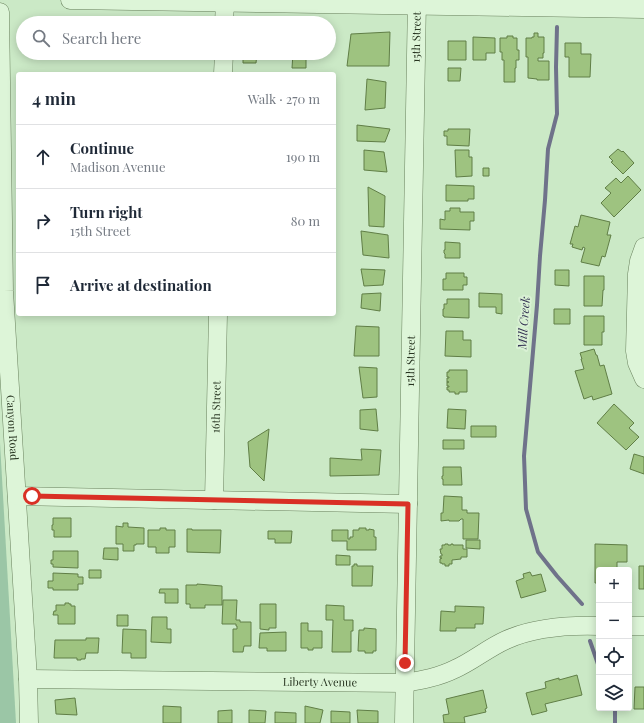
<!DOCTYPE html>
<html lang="en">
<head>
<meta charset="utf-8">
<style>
	:root { --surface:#fff; --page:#f2f2f3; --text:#1f2937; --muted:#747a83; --line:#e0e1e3 }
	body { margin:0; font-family:"Playfair Display",serif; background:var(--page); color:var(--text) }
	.controls { position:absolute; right:12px; bottom:12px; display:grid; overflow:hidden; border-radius:4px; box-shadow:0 2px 10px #0003 }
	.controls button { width:36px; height:36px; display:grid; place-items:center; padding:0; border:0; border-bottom:1px solid var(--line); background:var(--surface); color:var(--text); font:20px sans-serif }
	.stop { position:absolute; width:12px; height:12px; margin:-9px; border:3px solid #d93025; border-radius:50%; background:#fff }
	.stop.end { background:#d93025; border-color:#fff; box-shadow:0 1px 4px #0008 }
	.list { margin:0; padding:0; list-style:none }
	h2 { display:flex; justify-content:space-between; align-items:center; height:52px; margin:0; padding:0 16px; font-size:17px }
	h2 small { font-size:13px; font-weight:400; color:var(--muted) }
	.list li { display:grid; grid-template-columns:26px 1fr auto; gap:12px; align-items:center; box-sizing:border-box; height:64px; padding:0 16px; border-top:1px solid var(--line) }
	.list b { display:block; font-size:15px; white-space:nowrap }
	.list p { margin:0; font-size:13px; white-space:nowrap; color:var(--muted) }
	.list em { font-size:13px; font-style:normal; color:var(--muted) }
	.icon { flex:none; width:22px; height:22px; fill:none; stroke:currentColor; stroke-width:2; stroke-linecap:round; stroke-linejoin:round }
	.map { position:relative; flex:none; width:644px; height:723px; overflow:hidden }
	.search { position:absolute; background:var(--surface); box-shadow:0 2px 10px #0003; left:16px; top:16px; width:320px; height:44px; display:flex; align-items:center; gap:10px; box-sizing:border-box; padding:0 14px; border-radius:22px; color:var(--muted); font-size:15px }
	.panel { position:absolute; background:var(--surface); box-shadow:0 2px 10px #0003; left:16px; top:72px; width:320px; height:244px; border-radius:4px }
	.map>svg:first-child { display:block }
	.green { fill:#9bc6a6 }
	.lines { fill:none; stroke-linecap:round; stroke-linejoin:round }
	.stream { stroke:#6f728a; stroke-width:4 }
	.building { fill:#9ec380; stroke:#607e46 }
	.minor-casing { stroke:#6a825e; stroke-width:19 }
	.minor { stroke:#ddf5d8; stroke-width:18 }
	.route { stroke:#d93025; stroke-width:5 }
	.labels { text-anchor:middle; stroke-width:4; stroke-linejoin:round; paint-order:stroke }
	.street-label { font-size:11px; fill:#273420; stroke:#d9f1d4 }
	.water-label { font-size:12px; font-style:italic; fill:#333152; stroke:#d9f1d4 }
</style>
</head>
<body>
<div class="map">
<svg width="644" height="723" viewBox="0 0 644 723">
	<rect width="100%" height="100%" fill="#cbe9c6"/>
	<path class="green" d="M0 443 16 723H0Z"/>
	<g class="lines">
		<path class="stream" d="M557 27 556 67 557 114 548 149 545 200 540 256 537 305 524 456 526 509 538 552 557 576 582 604
			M590 641 599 667
			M615 708V723"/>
	</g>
	<path class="building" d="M390 32 389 66H347L351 34Z
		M534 33H538V37H544V53H543V58H538V61H549V80H537V79L528 78V57H526V38H532V37H534Z
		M507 36H513V38H517V50H519V60H516V68H515V82H504V60H502V52H500V38H507Z
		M473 37 495 38V53H486V60H473Z
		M448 41H466V60H448Z
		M565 43H581V54H591L590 77H569V57H565Z
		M243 53H257L256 63H243Z
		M293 53H306V68H292Z
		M448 68H461L460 81H448Z
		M367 79 386 82 385 108 365 110Z
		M357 125 390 129 385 142 357 141Z
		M448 129H470L469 146 447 145V136H444V131H448Z
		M618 149 622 152 623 151 634 163 623 174 611 162 613 161 609 157Z
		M364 150 384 152 387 172 364 170Z
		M455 150H469V157H472V176L456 177Z
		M483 168H489V176H483Z
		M628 176 641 190 614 217 601 203 611 193 605 188 616 178 621 183Z
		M446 185 474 186V199H468V201H446Z
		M368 187 385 196 384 227 369 226Z
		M450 208H460V212H474V221H470V230L440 229V219L445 220V211H450Z
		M581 215 610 222 607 235H611L605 257 602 256 599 266 581 262 585 248 583 247 582 250 572 247 573 244H570L575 226 578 227Z
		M361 231 388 235 389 258 363 255Z
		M445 242 460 243V258H445V254L444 253V250H445Z
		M361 269 385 270 383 285 364 286Z
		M555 270H569V286L555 285Z
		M446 273H464V277H467V285H463V290H443V279H446Z
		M584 276H604V290H603L602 306H584Z
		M381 293 380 311 361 308 362 294Z
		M479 293 502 294V314L496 313V307H479Z
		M447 299H469V318L444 317V316H443V309H444V304H447Z
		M554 309H570V324H554Z
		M584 316H604V332H602V345H584Z
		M356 326 379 327V356H354Z
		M446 331H463V340H471V357L445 356Z
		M594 349 596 355H597L600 366 604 365 612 394 593 400 592 396 584 399 575 371 584 369 581 359H582L580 353Z
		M359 367 377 368V397L363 398Z
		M449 370H467V392H459V394H455V392H449V390H447V387H449V386H447V382H449H447V378H449V377H447V372H449Z
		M614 404 634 423 629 428 639 437 626 450 597 423Z
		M376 409 378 431 360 429V410Z
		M448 409 466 410 465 429 447 428Z
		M471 426H496V437H471Z
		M269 429 264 481 250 467 248 442Z
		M443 440H464V449H443Z
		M361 449 381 450 379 475 330 476V458L362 460Z
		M634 454 644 457V474L630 469Z
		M443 467H461L462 485H443V479H442V476H443Z
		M444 496 462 497V510H467V513H479L478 539H463V519H461L459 521H449V520L441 521V513H443Z
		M53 518H71V537H54V530H52V525H53Z
		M123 523H128V527L144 528V544H136V545H134V551H123V544H116V526L123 527Z
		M160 528H166V530H175V547H169V553H156V547H148V530H160Z
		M359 528H366V530H369V529L374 530V537H376V550H347V541H332V530H348V539H350V537H353V530H359Z
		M187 529H192V530H221L220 553 187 552Z
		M268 531H292L291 543H275V539H268Z
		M466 540H480V549L466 548Z
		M445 544H448V545H451V544H453V545H463V549H467V557H461V559L452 560V564H449V566H445V564H442V563H440V559L442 558H440V556H442V554H441L440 549H442V545H445Z
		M595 544 627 545V562H617V570H599V583H595Z
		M104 548H118V560L103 559Z
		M53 551H78V568L53 567V564H51V560H53Z
		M336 555 350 556V565H336Z
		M354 564H357V566H373L372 586H352V566H354Z
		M639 566H644V589H639Z
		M89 570H101V578H89Z
		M530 572 532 576 541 574 546 591 521 598 516 581 524 578 523 574Z
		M53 573 78 574V577H83V584H78V590H53V588H48V581H53Z
		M197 584 222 586V605H205V608H190V604H186V585H197Z
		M160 589H178V603H165V593H159Z
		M223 600H237L236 620H240V622H251V646H244L243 652H233V629H237V626H236V624H222Z
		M65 603H69V604H71V606H75V624H58V615H53L54 611H56V605H65Z
		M260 604H276V628H269V630L260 629Z
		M326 605 344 606V620H353V631H351V652H332L333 620H326Z
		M455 606 484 607 483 624H475V628H456V631H440L441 611 455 612Z
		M117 615H128V626H117Z
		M152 617H167V629H171V643L151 642Z
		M301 623H308V631H322V648H313V650H308V648H301Z
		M364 628 376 629V651H373V653H365V651H358L359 630H364Z
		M123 629 146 630V658H131V653H122Z
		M286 632V651H267V648H259L260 633Z
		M86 638H99L98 653H86L85 659H81V660H77V658H54L55 640H86Z
		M577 675 582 695 545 704 547 711 532 715 526 693 546 688 545 682 559 678V680Z
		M635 687H644V709H634Z
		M483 690 487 708 485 709 486 712 464 717 465 723H444L443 715 449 714 446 699Z
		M75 698 77 715 56 714 55 700Z
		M163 706 181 707V723H163Z
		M305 706 323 710 320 723H305Z
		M232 710V723H218V711Z
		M249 710 266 711 265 723H249Z
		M357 710 378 711V723H358Z
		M331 711 350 712V723H331Z
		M275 712 296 713V723H275Z"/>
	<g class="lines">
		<g class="minor-casing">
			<g id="minor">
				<path d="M70 0 644 9"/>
				<path id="s1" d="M0 12 4 291 28 679 29 723"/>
				<path d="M224 23 225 3"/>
				<path d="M223 74 224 53"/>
				<path d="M644 247 639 261 637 274 635 351 637 363 644 379"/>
				<path d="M17 496 408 504"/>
				<path id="s2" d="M214 500 218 314"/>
				<path d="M629 626H644"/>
				<path id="s3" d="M28 679 405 683C422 680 439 677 455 669 473 661 488 648 506 640 535 627 567 625 599 626"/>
				<path id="s4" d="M404 723 417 0"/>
			</g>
		</g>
		<use href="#minor" class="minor"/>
	</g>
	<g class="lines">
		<path class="route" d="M32 496 408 504 405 663"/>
	</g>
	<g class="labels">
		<g class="street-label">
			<text dy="4" stroke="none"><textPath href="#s4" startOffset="686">15th Street</textPath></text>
			<text dy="4" stroke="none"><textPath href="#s4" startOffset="362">15th Street</textPath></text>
			<text dy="4" stroke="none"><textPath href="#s2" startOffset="93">16th Street</textPath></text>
			<text dy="4" stroke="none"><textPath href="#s1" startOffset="416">Canyon Road</textPath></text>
			<text dy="4" stroke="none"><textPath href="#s3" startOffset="292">Liberty Avenue</textPath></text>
		</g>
		<g class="water-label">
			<text transform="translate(524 323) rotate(-86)" y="4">Mill Creek</text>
		</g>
	</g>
</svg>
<div class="controls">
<button>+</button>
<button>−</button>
<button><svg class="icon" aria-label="locate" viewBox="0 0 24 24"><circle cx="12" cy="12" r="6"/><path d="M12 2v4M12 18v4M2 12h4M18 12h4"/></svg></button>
<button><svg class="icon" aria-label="layers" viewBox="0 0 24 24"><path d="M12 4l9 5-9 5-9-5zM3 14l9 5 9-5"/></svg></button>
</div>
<div class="stop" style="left:32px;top:496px"></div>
<div class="stop end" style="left:405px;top:663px"></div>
<div class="search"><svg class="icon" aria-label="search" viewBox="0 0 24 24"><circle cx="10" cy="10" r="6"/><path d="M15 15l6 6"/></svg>Search here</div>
<section class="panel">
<h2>4 min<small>Walk · 270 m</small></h2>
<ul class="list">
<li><svg class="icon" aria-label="ahead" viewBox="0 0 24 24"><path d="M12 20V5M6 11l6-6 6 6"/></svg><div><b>Continue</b><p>Madison Avenue</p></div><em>190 m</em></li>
<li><svg class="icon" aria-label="right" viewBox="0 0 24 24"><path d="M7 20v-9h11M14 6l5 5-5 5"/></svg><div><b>Turn right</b><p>15th Street</p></div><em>80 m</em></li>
<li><svg class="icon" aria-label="arrive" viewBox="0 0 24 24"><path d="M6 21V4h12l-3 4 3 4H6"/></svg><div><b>Arrive at destination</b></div></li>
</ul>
</section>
</div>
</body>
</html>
